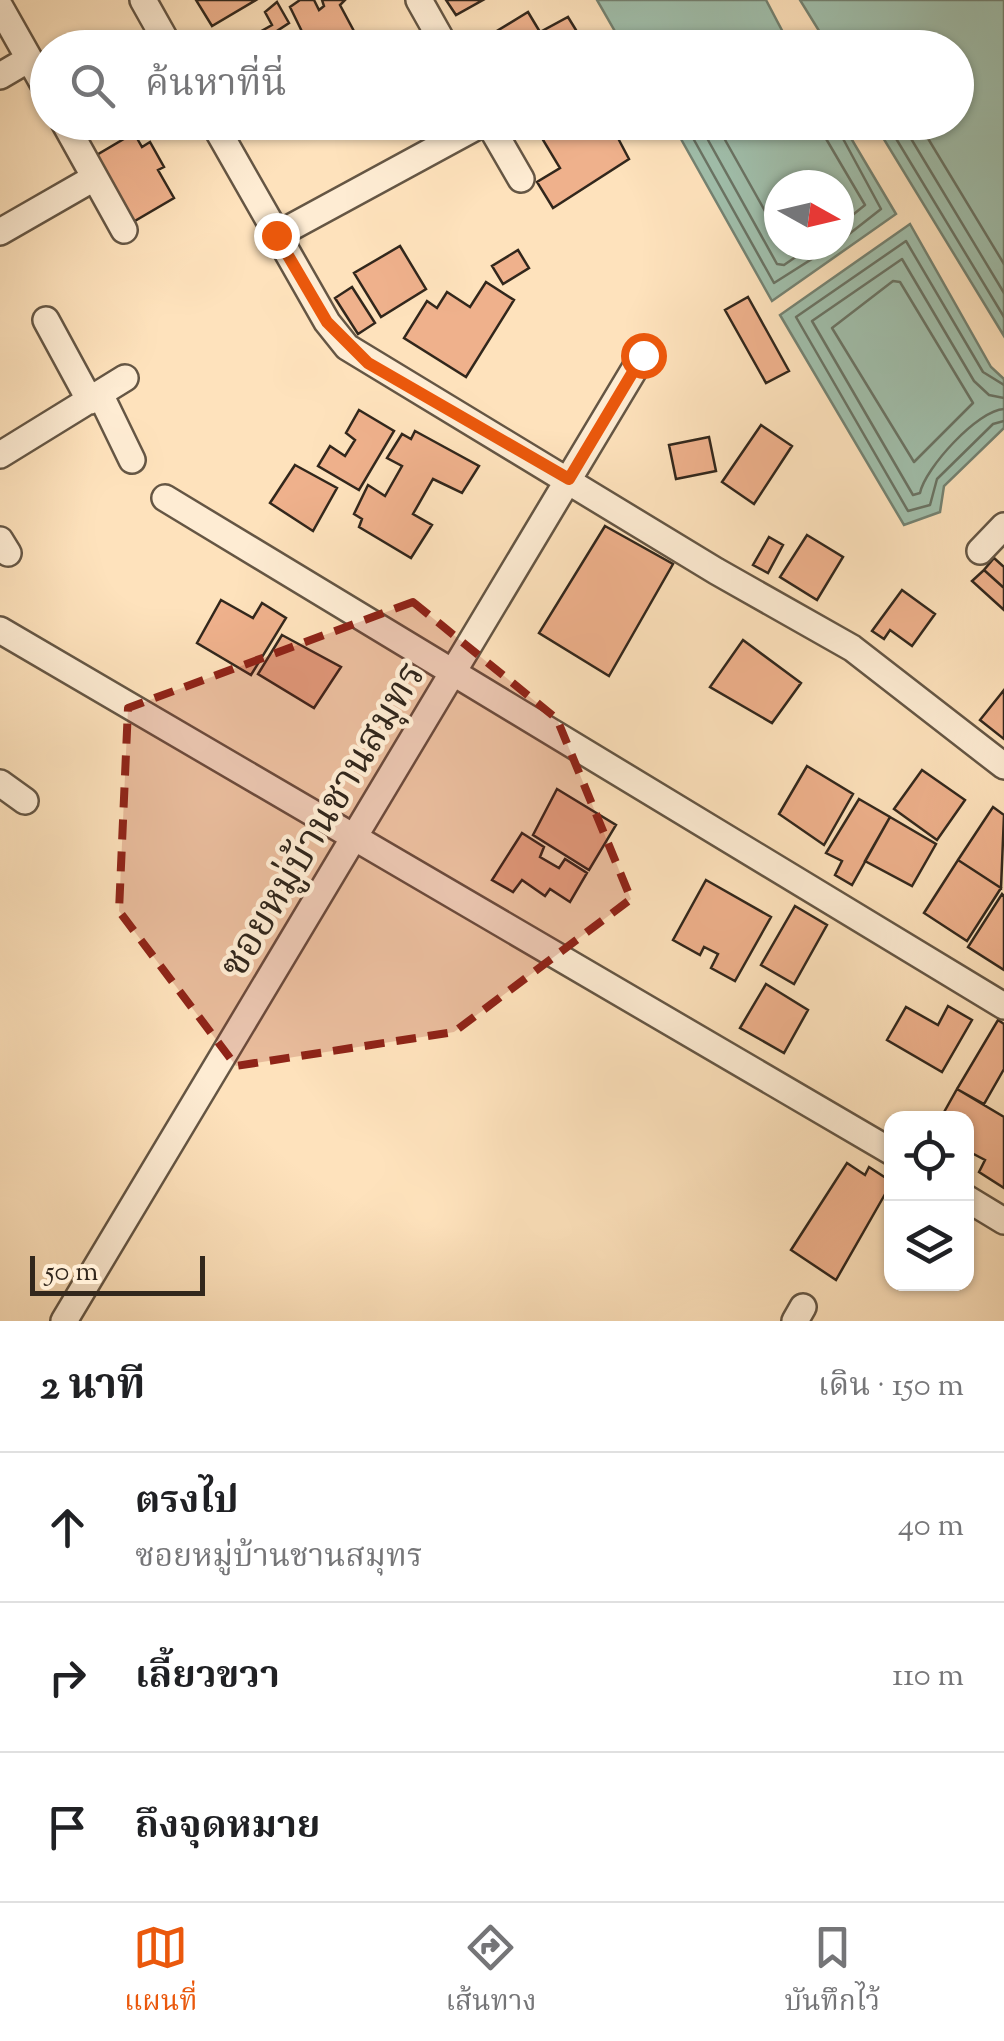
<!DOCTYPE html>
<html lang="th">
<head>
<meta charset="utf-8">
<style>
	:root { --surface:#fff; --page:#f2f2f2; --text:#202124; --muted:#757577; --line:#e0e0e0; --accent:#ea580c }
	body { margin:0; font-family:"Sorts Mill Goudy","Noto Serif Thai",serif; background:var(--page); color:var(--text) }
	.controls { position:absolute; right:30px; bottom:30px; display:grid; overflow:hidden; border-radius:20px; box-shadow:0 2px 8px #0004 }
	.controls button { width:90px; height:90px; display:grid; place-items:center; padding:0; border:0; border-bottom:2px solid var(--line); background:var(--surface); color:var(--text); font:50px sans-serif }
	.compass { position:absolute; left:764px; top:170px; width:90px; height:90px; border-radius:50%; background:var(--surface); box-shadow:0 2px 8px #0004; rotate:98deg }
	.scale { position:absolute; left:30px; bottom:25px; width:175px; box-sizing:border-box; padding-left:10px; border:5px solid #32271c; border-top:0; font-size:28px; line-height:35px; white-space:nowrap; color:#32271c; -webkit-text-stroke:8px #feecd3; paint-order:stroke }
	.stop { position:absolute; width:30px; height:30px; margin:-22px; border:8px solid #ea580c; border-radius:50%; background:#fff }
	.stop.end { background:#ea580c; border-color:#fff; box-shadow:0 2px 10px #0008 }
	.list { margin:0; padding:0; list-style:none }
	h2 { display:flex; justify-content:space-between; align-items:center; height:130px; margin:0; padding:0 40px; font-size:42px }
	h2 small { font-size:32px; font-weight:400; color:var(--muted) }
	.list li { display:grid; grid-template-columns:65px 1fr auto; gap:30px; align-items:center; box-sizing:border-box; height:150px; padding:0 40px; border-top:2px solid var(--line) }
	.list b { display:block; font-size:38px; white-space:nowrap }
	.list p { margin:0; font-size:32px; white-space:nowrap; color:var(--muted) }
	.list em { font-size:32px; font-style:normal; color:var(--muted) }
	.icon { flex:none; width:55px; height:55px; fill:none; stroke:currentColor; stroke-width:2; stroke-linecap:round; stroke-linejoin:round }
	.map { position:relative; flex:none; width:1004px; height:1321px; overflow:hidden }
	.search { position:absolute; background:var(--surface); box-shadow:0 2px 8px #0004; left:30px; right:30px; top:30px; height:110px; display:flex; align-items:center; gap:25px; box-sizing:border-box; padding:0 35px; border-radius:55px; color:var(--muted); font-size:38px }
	.sheet { height:580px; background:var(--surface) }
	nav { display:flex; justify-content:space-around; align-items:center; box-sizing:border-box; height:140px; border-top:2px solid var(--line); background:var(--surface); font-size:28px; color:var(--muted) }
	nav a { display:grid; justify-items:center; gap:5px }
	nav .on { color:var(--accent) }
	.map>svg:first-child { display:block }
	.water { fill:#a0bfac; stroke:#748272; stroke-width:2.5; fill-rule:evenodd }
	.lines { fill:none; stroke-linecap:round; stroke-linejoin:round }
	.shore { stroke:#697364; stroke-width:2.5 }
	.building { fill:#efb18c; stroke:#32271c; stroke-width:2.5 }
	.minor-casing { stroke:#655644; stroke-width:30 }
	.minor { stroke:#feecd3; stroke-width:25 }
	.route { stroke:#ea580c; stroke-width:12 }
	.marked { fill:#8f2418; fill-opacity:0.2; stroke:#8f2418; stroke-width:8; stroke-dasharray:20 12; stroke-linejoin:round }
	.labels { text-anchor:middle; stroke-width:9; stroke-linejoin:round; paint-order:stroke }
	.street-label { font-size:40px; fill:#32271c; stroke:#feecd3 }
</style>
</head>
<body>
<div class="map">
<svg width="1004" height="1321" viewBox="0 0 1004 1321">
	<rect width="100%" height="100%" fill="#fee2bc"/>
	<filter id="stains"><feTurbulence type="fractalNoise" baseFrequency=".002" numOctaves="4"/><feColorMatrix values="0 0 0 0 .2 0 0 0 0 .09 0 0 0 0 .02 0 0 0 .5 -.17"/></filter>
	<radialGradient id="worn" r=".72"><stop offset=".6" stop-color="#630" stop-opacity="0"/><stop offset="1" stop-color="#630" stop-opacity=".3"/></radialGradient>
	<path class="water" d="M597 0H766L786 38 769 47H624Z
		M800 0H1004V336L874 123 956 122V48L829 47Z
		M672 123H842L896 214 772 301ZM839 185V245H779V185Z
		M910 224 991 367 1004 379V428L944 486 940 512 904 525 780 315Z"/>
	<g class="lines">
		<path class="shore" d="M684 122 774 283 834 245
			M698 122 777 264 784 265 813 245
			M715 122 779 236
			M822 122 825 137 865 205 839 226
			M834 122 881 209 839 242
			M886 122 1004 317
			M901 122 1004 293
			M918 122 1004 264
			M893 281 900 282 973 403 914 462 832 328Z
			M1004 385 983 372 906 241 796 317 908 511 930 505 937 479 993 424 1004 421
			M1004 398 989 395 974 381 902 259 812 321 913 495 920 493C925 468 978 410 1004 409"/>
	</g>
	<path class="building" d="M196 0H256L212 26Z
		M300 0H314L319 10 324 6 322 0H345L340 5 363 48H310L290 7Z
		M446 0H483L456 15Z
		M277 2 289 23 277 31 287 48H231L272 25 265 12Z
		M528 12 540 32 568 17 587 48H493L487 37Z
		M561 122H598L601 127 610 123 629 159 553 208 537 182 560 168 540 135Z
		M134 133 142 147 150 142 164 167 158 170 174 198 133 222 95 156Z
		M400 246 426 289 381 317 354 273Z
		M518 250 529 268 503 284 492 266Z
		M486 282 514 300 466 377 404 338 427 301 437 308 447 292 470 307Z
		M352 287 375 323 358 334 335 298Z
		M748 297 789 371 766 383 725 310Z
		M359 410 394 431 359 490 318 466 330 446 345 456 355 440 346 433Z
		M761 425 792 446 754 504 722 482Z
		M415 431 479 466 462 493 433 479 413 514 432 525 411 558 359 527 362 519 354 514 368 485 385 496 402 466 387 458 402 434 411 439Z
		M709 437 716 471 676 479 669 445Z
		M295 465 337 488 313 531 270 503Z
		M605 526 673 564 609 676 539 633Z
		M807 535 843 557 817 600 780 577Z
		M769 537 783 545 768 573 753 565Z
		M994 558 1004 567V588L984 570Z
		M984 570 1004 588V610L972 581Z
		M902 590 935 614 912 646 890 630 884 639 872 631Z
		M221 600 253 618 262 603 286 618 251 675 197 643Z
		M282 635 341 667 314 708 258 674Z
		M743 640 801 683 772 723 710 687Z
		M1004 690V739L980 720Z
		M807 766 853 794 824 845 779 814Z
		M922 770 965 800 937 840 894 809Z
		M557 789 616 825 589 870 533 835Z
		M859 799 890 817 852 885 835 875 842 861 826 853Z
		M993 807 1004 815 1001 888 958 860Z
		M890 817 936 844 912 886 865 861Z
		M522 833 544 847 540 857 559 868 565 859 587 873 570 902 550 889 545 896 522 880 513 892 492 880Z
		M958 860 1001 888 967 941 924 913Z
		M706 880 771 917 735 981 711 968 718 954 704 947 700 955 673 940Z
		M1002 894 1004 896V970L968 947Z
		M795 906 827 925 794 984 761 965Z
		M766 984 808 1010 784 1053 740 1028Z
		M948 1006 972 1020 942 1072 887 1040 906 1007 938 1025Z
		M998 1020 1004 1024V1069L984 1104 957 1089Z
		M957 1089 1004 1117V1188L979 1172 985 1160 966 1150V1118L943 1114Z
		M847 1163 865 1175 869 1167 892 1182 836 1280 791 1250Z"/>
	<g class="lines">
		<g class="minor-casing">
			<path id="minor" d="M143 0 170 48
				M419 0 446 48
				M0 7 48 92
				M0 76 29 59
				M64 122 124 230
				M213 122 327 322 347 347 716 571 852 648 1004 766
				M488 122 521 179
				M0 232 94 178
				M277 235 485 122
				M46 320 90 401
				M100 394 132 460
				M0 455 125 378
				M165 498 1004 1006
				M0 540 8 553
				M980 551 1004 526
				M0 630 892 1152
				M0 783 25 801
				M966 1198 1004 1221
				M64 1321 643 355
				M795 1321 803 1307"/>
		</g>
		<use href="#minor" class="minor"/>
	</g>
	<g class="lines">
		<path class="route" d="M276 235 327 322 368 363 569 479 643 355"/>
	</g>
	<path class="marked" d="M413 602 557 719 631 899 454 1032 236 1066 119 911 128 708Z"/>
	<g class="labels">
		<g class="street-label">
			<text transform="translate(321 819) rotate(-59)" y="14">ซอยหมู่บ้านชานสมุทร</text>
		</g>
	</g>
	<rect width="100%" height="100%" filter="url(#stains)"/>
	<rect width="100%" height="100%" fill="url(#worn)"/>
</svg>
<div class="controls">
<button><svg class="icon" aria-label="locate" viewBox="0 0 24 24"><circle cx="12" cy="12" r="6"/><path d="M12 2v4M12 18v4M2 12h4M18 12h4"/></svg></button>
<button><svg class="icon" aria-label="layers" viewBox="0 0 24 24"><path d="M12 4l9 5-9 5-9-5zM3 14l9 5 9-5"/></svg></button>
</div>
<svg class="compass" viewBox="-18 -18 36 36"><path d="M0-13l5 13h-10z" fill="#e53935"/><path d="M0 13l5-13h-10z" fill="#757577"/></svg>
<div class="scale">50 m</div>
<div class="stop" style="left:643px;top:355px"></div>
<div class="stop end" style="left:276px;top:235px"></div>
<div class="search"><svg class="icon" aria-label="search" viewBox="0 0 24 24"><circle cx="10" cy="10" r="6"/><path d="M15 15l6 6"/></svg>ค้นหาที่นี่</div>
</div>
<section class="sheet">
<h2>2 นาที<small>เดิน · 150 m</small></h2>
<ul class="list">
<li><svg class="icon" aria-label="ahead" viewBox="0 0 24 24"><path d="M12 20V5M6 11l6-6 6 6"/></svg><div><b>ตรงไป</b><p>ซอยหมู่บ้านชานสมุทร</p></div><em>40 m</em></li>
<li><svg class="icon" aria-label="right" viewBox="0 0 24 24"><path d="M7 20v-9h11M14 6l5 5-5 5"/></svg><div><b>เลี้ยวขวา</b></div><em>110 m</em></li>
<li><svg class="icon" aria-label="arrive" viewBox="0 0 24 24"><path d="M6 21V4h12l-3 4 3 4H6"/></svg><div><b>ถึงจุดหมาย</b></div></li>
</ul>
</section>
<nav>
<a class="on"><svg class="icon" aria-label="map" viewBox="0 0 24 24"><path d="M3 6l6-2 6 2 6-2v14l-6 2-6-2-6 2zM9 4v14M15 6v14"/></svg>แผนที่</a>
<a><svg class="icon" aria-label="directions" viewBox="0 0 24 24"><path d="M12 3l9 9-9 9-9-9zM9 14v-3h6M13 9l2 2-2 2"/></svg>เส้นทาง</a>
<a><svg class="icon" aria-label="saved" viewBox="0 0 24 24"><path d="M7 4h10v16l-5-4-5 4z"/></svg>บันทึกไว้</a>
</nav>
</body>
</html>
